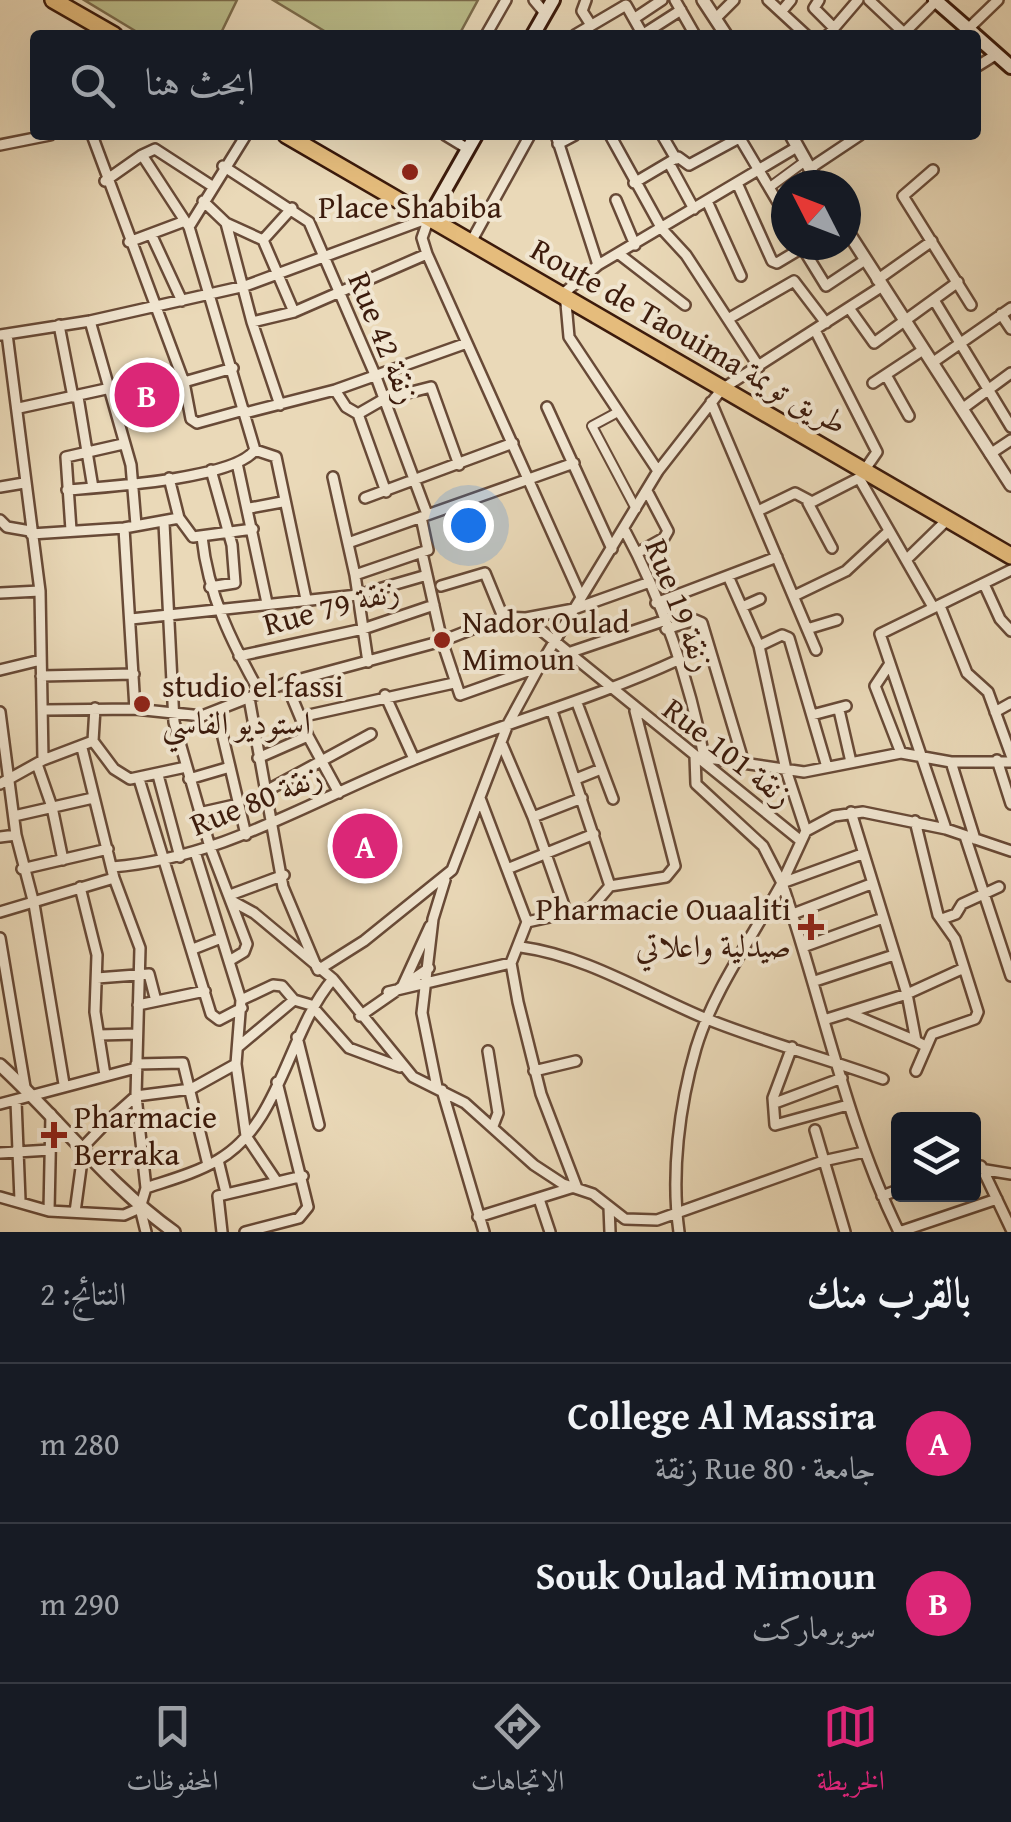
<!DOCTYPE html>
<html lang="ar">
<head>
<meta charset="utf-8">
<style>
	:root { --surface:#171b24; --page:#242831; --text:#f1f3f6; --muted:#9ea1a6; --line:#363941; --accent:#db2777 }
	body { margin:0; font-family:"Gentium Book Plus",Amiri,serif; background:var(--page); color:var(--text); direction:rtl }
	.controls { position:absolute; right:30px; bottom:30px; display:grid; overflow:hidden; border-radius:10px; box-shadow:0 10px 40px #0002 }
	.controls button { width:90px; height:90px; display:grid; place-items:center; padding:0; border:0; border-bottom:2px solid var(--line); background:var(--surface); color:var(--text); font:50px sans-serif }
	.compass { position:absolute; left:771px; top:170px; width:90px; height:90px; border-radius:50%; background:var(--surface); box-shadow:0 10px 40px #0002; rotate:312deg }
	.you { position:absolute; left:468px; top:525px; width:35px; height:35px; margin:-25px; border:8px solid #fff; border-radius:50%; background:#1a73e8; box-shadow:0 0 0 15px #1a73e833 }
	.badge { display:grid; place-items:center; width:65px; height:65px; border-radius:50%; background:var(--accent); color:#fff; font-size:32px; font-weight:700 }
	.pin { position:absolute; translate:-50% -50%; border:5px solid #fff; box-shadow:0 2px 10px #0006 }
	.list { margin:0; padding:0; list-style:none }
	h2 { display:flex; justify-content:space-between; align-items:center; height:130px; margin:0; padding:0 40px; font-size:42px }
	h2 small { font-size:32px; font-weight:400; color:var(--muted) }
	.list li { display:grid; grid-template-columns:65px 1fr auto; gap:30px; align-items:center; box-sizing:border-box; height:160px; padding:0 40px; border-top:2px solid var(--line) }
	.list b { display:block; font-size:38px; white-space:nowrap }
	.list p { margin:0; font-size:32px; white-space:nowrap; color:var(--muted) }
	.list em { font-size:32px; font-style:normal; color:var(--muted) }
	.icon { flex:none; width:55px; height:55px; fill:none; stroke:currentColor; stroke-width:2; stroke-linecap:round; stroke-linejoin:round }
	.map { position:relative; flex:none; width:1011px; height:1232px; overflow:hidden; direction:ltr }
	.search { position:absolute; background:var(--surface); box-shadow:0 10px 40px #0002; left:30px; right:30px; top:30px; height:110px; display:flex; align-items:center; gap:25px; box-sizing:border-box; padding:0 35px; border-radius:10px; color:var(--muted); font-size:38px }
	.sheet { height:450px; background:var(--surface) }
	nav { display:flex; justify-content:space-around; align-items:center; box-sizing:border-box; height:140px; border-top:2px solid var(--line); background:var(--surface); font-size:28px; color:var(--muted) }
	nav a { display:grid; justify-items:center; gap:5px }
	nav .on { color:var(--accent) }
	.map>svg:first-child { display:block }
	.green { fill:#bcbe8b; stroke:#7c6c4c; stroke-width:2.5 }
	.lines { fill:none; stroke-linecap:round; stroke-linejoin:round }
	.pedestrian-casing { stroke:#684a37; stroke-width:12 }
	.minor-casing { stroke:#684a37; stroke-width:14 }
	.tertiary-casing { stroke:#684a37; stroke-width:16 }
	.secondary-casing { stroke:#3c1b0c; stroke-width:18 }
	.primary-casing { stroke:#3c1b0c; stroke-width:20 }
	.pedestrian { stroke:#f1e6d1; stroke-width:8 }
	.minor { stroke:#f1e6d1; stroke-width:9 }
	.tertiary { stroke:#f1e6d1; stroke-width:11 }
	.secondary { stroke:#f1e6d1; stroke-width:12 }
	.primary { stroke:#e5bc7c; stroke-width:15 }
	.poi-dot { fill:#8f2418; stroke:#f1e6d1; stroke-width:4 }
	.labels { text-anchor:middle; stroke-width:8; stroke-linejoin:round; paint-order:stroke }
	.poi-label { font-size:32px; fill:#3c1b0c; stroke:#f1e6d1; text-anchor:start }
	.street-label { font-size:32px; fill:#3c1b0c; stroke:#f1e6d1 }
</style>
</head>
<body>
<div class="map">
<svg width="1011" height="1232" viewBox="0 0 1011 1232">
	<rect width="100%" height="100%" fill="#ead9b8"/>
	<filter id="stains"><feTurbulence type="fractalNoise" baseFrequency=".002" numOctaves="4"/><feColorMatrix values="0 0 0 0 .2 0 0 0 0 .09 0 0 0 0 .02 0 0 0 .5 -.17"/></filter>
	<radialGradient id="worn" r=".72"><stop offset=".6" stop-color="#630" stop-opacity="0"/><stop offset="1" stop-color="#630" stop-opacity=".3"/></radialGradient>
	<path class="green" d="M84 0H237L220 35H142Z
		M273 0H478L459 35H331Z"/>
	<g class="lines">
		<g class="pedestrian-casing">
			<path id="pedestrian" d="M770 187 804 162
				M618 412 592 426 636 509"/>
		</g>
		<g class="minor-casing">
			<path id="minor" d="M534 0 545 13
				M586 0 582 11 591 25
				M675 0 695 35
				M768 0 806 35
				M819 0 814 8 834 28
				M869 0 904 33
				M781 12 791 0
				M635 18 662 0
				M715 19 734 0
				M968 29 998 0
				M903 34 936 1
				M486 35 506 0
				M575 35 626 5 643 35
				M642 35 681 10
				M828 35 858 0
				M976 67 997 54
				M92 135 184 382 191 419 197 423 244 410
				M445 135 468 149
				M556 135 598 265
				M610 135 662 229 686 255 759 367
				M662 135 676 159
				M738 135 786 216
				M558 144 575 135
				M0 145 50 135
				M142 155 155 149 212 186
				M669 163 694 209
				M223 166 309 222 376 377 427 514
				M809 169 860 135
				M933 170 903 196 971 305
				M634 183 678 157 689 165 739 138
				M737 183 772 261 777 263 802 248
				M616 200 635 245
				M203 201 226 223 263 240 294 312
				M707 201 741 276
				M429 218 422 238 427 254 581 597
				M226 223 252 322 280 405
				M189 227 246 135
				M151 234 182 301
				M263 240 292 208
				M129 242 185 221
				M471 242 530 135
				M802 247 826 286 865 260
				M619 254 685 305
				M877 280 932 241
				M934 300 1011 427
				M849 308 874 343 958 282
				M1001 314 1011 329
				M728 319 794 281 826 323
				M90 321 131 465 136 525
				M252 322 294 312 427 254
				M59 325 73 397
				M7 334 40 591 43 760
				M0 335 90 321 245 286 426 219
				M932 363 1011 308
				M886 375 909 416
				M184 382 233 368
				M873 383 923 350
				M335 390 346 407 358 414 386 492
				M78 397 93 488
				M711 402 816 650
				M547 407 612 549
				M19 408 106 389
				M962 409 1011 373
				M245 413 335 390 467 343
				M358 414 384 399 431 387 459 465
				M255 450 276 457 306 599
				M990 454 1011 440
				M237 463 267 603
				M658 471 569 337 565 292 598 265 797 147
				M333 477 355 575 368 662
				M169 478 179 518 193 537 253 529
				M859 478 933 607
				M0 487 24 483
				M67 490C105 487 234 479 255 450L189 227 142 155 105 181
				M365 498 513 443
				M808 503 832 548
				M250 508 282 502
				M758 511 795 493 812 502 859 478 877 452 815 330
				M0 520 7 527 30 531
				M164 523 174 722 210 847 247 944 244 952 229 961
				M124 528 135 709
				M624 529C661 597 690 681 704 757
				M71 530 66 457 123 444
				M31 534 124 528 179 518
				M202 537C208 595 232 643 260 693
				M348 543 574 463
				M422 553 442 641 460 695 539 667
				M637 553 664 538 668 531 647 491
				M906 560 948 519
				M355 575 428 550 421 517
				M728 576 759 646 786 770 806 831
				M984 584 1000 619 1011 631
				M441 586 485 573 503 617
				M210 587 235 583 232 545 211 470
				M0 593 40 591
				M794 596 846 571 889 531
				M656 603 777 557
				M940 606 967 673 988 692 1011 755
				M742 607 760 599
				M526 618 801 841
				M131 619 358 595 427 575
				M666 629 695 620 702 623 743 760
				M807 629 837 620
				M759 646 782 635 789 638 827 767
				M568 653 663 621
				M239 656 363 629 434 605
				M889 665 875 686 901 753
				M0 670 41 660
				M41 676 134 674
				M286 683 308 736 339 793
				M385 695 414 759
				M249 698 283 887 317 968
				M577 703 613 799
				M45 710 135 709 202 716 286 683 442 641 503 617 526 618 574 609 650 582
				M839 710 851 762
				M0 712 16 835 34 904 64 1084
				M217 712 246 835
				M995 712 1011 703
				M812 715 846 706
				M300 717 454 683
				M93 741 95 708
				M501 742 533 817 567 914
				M82 748 114 878 140 948 136 1096 146 1188 140 1208
				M258 758 308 736
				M997 760 1011 804
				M951 762 975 839
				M37 764 52 807 63 860
				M158 775 180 857
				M139 779 211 1014 219 1020 242 1008
				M189 779 230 767
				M576 779 601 769
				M0 784 43 760 93 741 114 769 130 779 186 767
				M266 791 371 734
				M480 798 527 922 511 963 518 1002 541 1094 577 1188
				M851 812 907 994 916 1041 925 1046
				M199 813 239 804
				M14 816 93 798
				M533 817 582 798
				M915 821 938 915 955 939 978 1012 975 1019 932 1034 916 1071
				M946 829 880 634 1011 570
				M965 836 1011 976
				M0 837 16 835
				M195 852 241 1000 236 1064 246 1136 277 1182
				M112 867C224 858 311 800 413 760 501 724 591 700 678 660
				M22 869 108 849
				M507 869 594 834
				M782 883 763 846 696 784 695 756 804 772 901 753 951 762H1011
				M610 886 666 877 675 866 635 711
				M80 887 97 955 95 1012 105 1075
				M230 895 284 875
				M232 901 254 913 333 979 413 1077 465 1103 534 1165 563 1184 593 1194 625 1219 657 1220 823 1161 864 1152
				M0 912 114 878
				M793 914 871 884
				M942 919 956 914 962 904 999 887
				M527 922 591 908 610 886 552 711
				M0 938 25 1087
				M521 947C587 956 646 994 707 1019 764 1042 825 1058 883 1079
				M803 947 883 918
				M193 949 221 938
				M318 970 364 941 452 870 508 724 539 667 658 471 722 389 881 287
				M97 978 149 974 156 1001
				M815 981 894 955
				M403 985 430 926
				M388 992 511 963
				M241 1000 273 985 282 986 294 1000 311 1005 349 1048 400 1067
				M138 1005 205 991
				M849 1013 916 1041
				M360 1016 429 968
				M827 1019 907 994 964 968
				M99 1035 137 1034
				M297 1037 319 1125
				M238 1047 294 1000
				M792 1047 773 1098 775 1125 848 1105
				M488 1051 498 1113 493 1126
				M136 1064 183 1063 208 1165
				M534 1071 576 1061
				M437 1087 422 1013 433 919 445 880
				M442 1090 484 1232
				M16 1101 20 1200
				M775 1103 842 1078
				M0 1104 136 1068
				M140 1124 197 1121
				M815 1130 845 1232
				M0 1153 50 1150
				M218 1160 226 1193
				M981 1166 1011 1229
				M974 1168 1011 1174
				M146 1188C170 1180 196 1173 218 1160 281 1124 288 1031 333 979
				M882 1196 898 1190
				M0 1197 49 1211 124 1215 140 1208
				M539 1199 550 1232
				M609 1207 610 1232
				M140 1208 146 1232
				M49 1211 51 1114
				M75 1212 84 1146 108 1121 136 1096 191 1089 236 1064
				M478 1217 574 1187
				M222 1232 218 1196 303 1176
				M245 1232 299 1218 308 1207 277 1082
				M679 1232C671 1174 679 1106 696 1048 713 991 753 936 782 883L862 854
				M899 1232C845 1122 822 999 782 883L806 831 834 816 863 812 946 829 1011 851
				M899 1232 997 1199"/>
		</g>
		<g class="tertiary-casing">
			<path id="tertiary" d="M703 0 726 35
				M791 135 819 185
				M846 229 1011 485
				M0 1065C59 1119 109 1186 174 1232"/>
		</g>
		<g class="secondary-casing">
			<path id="secondary" d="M935 0 975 35
				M533 35 553 0
				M976 36 1011 67
				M429 218 476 135"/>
		</g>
		<g class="primary-casing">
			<path id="primary" d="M53 0 114 35
				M286 135 1011 556"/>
		</g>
		<use href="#pedestrian" class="pedestrian"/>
		<use href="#minor" class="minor"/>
		<use href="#tertiary" class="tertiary"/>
		<use href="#secondary" class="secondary"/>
		<use href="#primary" class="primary"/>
	</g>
	<g class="poi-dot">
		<circle cx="410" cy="172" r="10"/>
		<circle cx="442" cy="640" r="10"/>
		<circle cx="142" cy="704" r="10"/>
		<path d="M806 912h10v10h10v10h-10v10h-10v-10h-10v-10h10z"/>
		<path d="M49 1120h10v10h10v10h-10v10h-10v-10h-10v-10h10z"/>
	</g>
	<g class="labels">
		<g class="poi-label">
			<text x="410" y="218" text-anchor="middle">Place Shabiba</text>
			<text x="462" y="633">Nador Oulad<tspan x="462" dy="37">Mimoun</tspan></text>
			<text x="162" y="697">studio el fassi<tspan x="162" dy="37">استوديو الفاسي</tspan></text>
			<text x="791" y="920" text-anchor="end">Pharmacie Ouaaliti<tspan x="791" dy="37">صيدلية واعلاتي</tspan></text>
			<text x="74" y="1128">Pharmacie<tspan x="74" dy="37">Berraka</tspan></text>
		</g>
		<g class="street-label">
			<text transform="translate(689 336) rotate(30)" y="11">Route de Taouima طريق تويمة</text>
			<text transform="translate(384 338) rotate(68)" y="11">Rue 42 زنقة</text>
			<text transform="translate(680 605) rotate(69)" y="11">Rue 19 زنقة</text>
			<text transform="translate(331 607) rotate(-15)" y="11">Rue 79 زنقة</text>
			<text transform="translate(728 752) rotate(38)" y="11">Rue 101 زنقة</text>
			<text transform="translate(256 800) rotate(-22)" y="11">Rue 80 زنقة</text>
		</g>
	</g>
	<rect width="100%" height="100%" filter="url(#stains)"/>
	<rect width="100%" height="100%" fill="url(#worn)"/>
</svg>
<div class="controls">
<button><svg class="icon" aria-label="layers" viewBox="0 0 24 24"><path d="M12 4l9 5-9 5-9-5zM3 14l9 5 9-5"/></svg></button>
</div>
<svg class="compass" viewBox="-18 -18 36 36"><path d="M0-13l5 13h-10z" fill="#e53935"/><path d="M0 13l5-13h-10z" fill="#9ea1a6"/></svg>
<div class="you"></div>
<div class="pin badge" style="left:365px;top:846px">A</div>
<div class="pin badge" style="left:147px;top:395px">B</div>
<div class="search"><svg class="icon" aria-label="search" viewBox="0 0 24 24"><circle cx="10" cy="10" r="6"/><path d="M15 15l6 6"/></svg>ابحث هنا</div>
</div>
<section class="sheet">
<h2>بالقرب منك<small>النتائج: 2</small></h2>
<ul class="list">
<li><span class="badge">A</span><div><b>College Al Massira</b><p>جامعة · Rue 80 زنقة</p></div><em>280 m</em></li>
<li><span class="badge">B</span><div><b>Souk Oulad Mimoun</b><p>سوبرماركت</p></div><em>290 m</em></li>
</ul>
</section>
<nav>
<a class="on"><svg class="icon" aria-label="map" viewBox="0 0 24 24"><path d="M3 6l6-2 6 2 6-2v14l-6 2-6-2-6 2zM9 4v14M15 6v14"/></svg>الخريطة</a>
<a><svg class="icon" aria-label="directions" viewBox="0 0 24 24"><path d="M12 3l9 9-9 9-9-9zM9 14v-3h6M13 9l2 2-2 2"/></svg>الاتجاهات</a>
<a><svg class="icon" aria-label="saved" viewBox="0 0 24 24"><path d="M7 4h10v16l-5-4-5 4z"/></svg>المحفوظات</a>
</nav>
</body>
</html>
